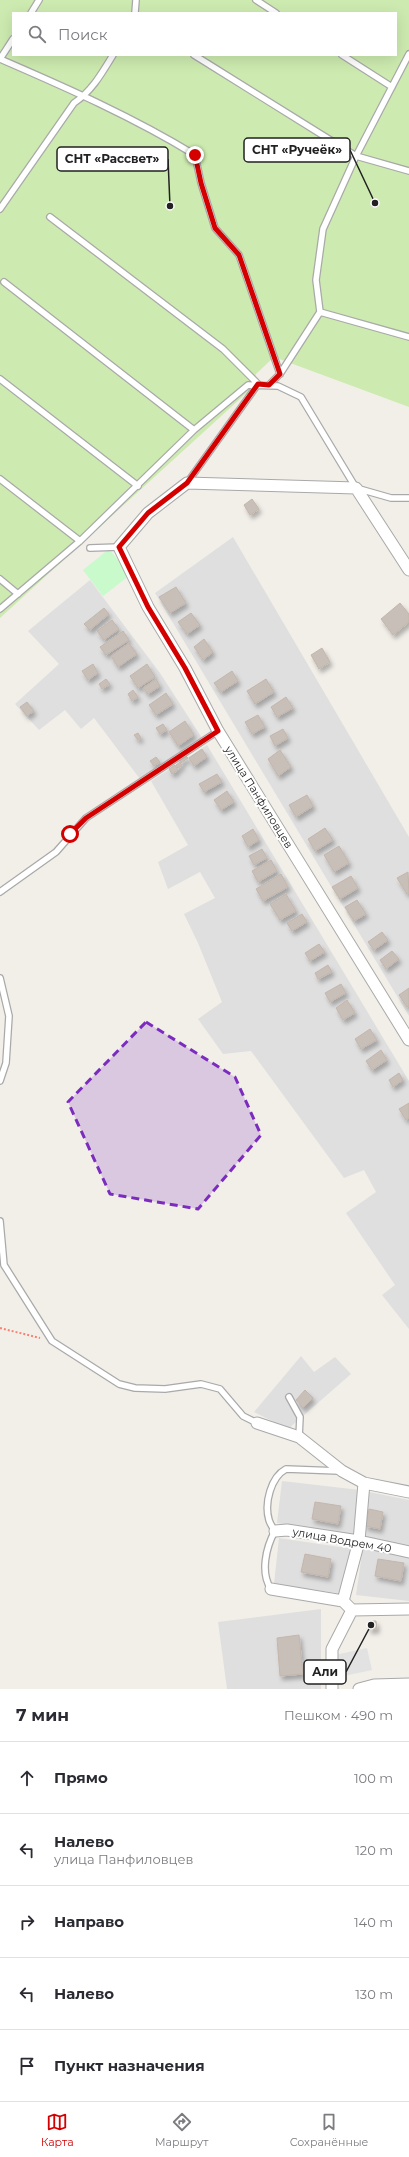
<!DOCTYPE html>
<html lang="ru">
<head>
<meta charset="utf-8">
<style>
	:root { --surface:#fff; --page:#f7f7f7; --text:#2b2b33; --muted:#7c7c81; --line:#e1e1e2; --accent:#d40000 }
	body { margin:0; font-family:Montserrat,sans-serif; background:var(--page); color:var(--text) }
	.stop { position:absolute; width:12px; height:12px; margin:-9px; border:3px solid #d40000; border-radius:50%; background:#fff }
	.stop.end { background:#d40000; border-color:#fff; box-shadow:0 1px 4px #0008 }
	.list { margin:0; padding:0; list-style:none }
	h2 { display:flex; justify-content:space-between; align-items:center; height:52px; margin:0; padding:0 16px; font-size:17px }
	h2 small { font-size:13px; font-weight:400; color:var(--muted) }
	.list li { display:grid; grid-template-columns:26px 1fr auto; gap:12px; align-items:center; box-sizing:border-box; height:72px; padding:0 16px; border-top:1px solid var(--line) }
	.list b { display:block; font-size:15px; white-space:nowrap }
	.list p { margin:0; font-size:13px; white-space:nowrap; color:var(--muted) }
	.list em { font-size:13px; font-style:normal; color:var(--muted) }
	.icon { flex:none; width:22px; height:22px; fill:none; stroke:currentColor; stroke-width:2; stroke-linecap:round; stroke-linejoin:round }
	.map { position:relative; flex:none; width:409px; height:1689px; overflow:hidden }
	.search { position:absolute; background:var(--surface); box-shadow:0 4px 16px #0002; left:12px; right:12px; top:12px; height:44px; display:flex; align-items:center; gap:10px; box-sizing:border-box; padding:0 14px; border-radius:0px; color:var(--muted); font-size:15px }
	.sheet { height:412px; background:var(--surface) }
	nav { display:flex; justify-content:space-around; align-items:center; box-sizing:border-box; height:56px; border-top:1px solid var(--line); background:var(--surface); font-size:11px; color:var(--muted) }
	nav a { display:grid; justify-items:center; gap:2px }
	nav .on { color:var(--accent) }
	.map>svg:first-child { display:block }
	.residential { fill:#e0dfdf }
	.grass { fill:#cdebb0; fill-rule:evenodd }
	.park { fill:#c8facc }
	.parking { fill:#e2e2e2 }
	.building { fill:#c7bfb8; stroke:#c4b6ab; filter:url(#shadow) }
	.lines { fill:none; stroke-linecap:round; stroke-linejoin:round }
	.service-casing { stroke:#a9a9a9; stroke-width:8 }
	.minor-casing { stroke:#a9a9a9; stroke-width:13 }
	.path { stroke:#fa8072; stroke-width:2; stroke-dasharray:2 2; stroke-linecap:butt }
	.service { stroke:#fff; stroke-width:5.5 }
	.minor { stroke:#fff; stroke-width:11 }
	.route { stroke:#d40000; stroke-width:5 }
	.marked { fill:#7b2cbf; fill-opacity:0.2; stroke:#7b2cbf; stroke-width:3; stroke-dasharray:8 5; stroke-linejoin:round }
	.labels { text-anchor:middle; stroke-width:4; stroke-linejoin:round; paint-order:stroke }
	.street-label { font-size:11px; fill:#222; stroke:#fff }
	.leader { fill:none; stroke:#222; stroke-width:1.5 }
	.callout-dot { fill:#222; stroke:#fff; stroke-width:1.5 }
	.callout { fill:#fff; stroke:#222; stroke-width:1.5 }
	.callout-label { font-size:12px; text-anchor:middle; font-weight:bold; fill:#222 }
</style>
</head>
<body>
<div class="map">
<svg width="409" height="1689" viewBox="0 0 409 1689">
	<defs>
		<filter id="shadow"><feDropShadow dx="2.5" dy="4" stdDeviation="2" flood-color="#0004"/></filter>
	</defs>
	<rect width="100%" height="100%" fill="#f2efe9"/>
	<path class="residential" d="M233 537 409 837V1016L155 593Z
		M90 580 160 673 202 738 140 779 94 718 81 729 65 710 39 730 15 704 59 664 28 631Z
		M207 745 409 1081V1329L382 1295 395 1285 346 1213 376 1192 364 1170 344 1178 251 1051 223 1054 198 1019 222 1002 198 943 184 914 215 898 200 872 168 889 158 862 188 845 151 781Z
		M301 1356 314 1372 335 1357 351 1374 288 1429 254 1412Z
		M282 1481 360 1490 355 1536 277 1523Z
		M369 1492 409 1500V1547L363 1538Z
		M279 1538 353 1549 344 1594 274 1584Z
		M363 1547 409 1556V1601L356 1595Z
		M321 1609V1689H227L218 1622Z"/>
	<path class="grass" d="M0 0H409V407L274 357 256 374 253 387 0 618ZM13 13H396V55H13Z"/>
	<path class="park" d="M109 549 130 575 103 596 83 570Z"/>
	<path class="parking" d="M367 1648 372 1670 339 1677 335 1655Z"/>
	<path class="building" d="M252 499 259 509 250 515 244 505Z
		M176 587 186 603 170 613 159 597Z
		M400 603 409 614V622L393 635 381 619Z
		M104 608 109 614 90 630 84 624Z
		M191 613 200 625 187 634 178 622Z
		M112 620 119 629 104 640 97 631Z
		M123 631 129 640 106 655 100 647Z
		M204 639 213 652 203 660 194 647Z
		M129 643 137 654 118 667 111 656Z
		M322 648 330 662 319 669 311 655Z
		M93 664 98 673 88 680 82 671Z
		M147 664 155 677 138 688 130 676Z
		M232 671 238 681 221 692 214 683Z
		M106 679 110 684 102 689 99 684Z
		M156 679 160 686 148 694 143 688Z
		M266 679 274 692 255 704 247 691Z
		M133 690 138 697 132 701 128 694Z
		M166 693 173 704 156 715 149 705Z
		M286 697 293 708 277 717 271 707Z
		M27 702 34 711 27 716 20 707Z
		M258 715 265 727 252 734 245 722Z
		M185 721 194 735 178 746 169 732Z
		M163 724 167 730 160 734 156 728Z
		M283 729 288 738 275 746 270 736Z
		M138 733 141 738 138 740 134 735Z
		M202 749 207 757 194 766 189 758Z
		M280 750 291 767 278 776 268 759Z
		M186 756 188 758 181 763 179 760Z
		M156 757 160 762 154 766 150 761Z
		M180 762 182 766 178 768 176 765Z
		M175 765 178 770 172 774 169 769Z
		M217 774 222 782 204 792 199 784Z
		M227 791 234 802 221 810 214 800Z
		M307 795 313 806 296 817 289 805Z
		M325 828 333 840 315 851 308 839Z
		M253 829 259 840 248 847 242 836Z
		M339 846 349 863 334 872 324 855Z
		M262 849 267 858 254 865 249 856Z
		M271 860 277 871 258 882 252 871Z
		M408 872 409 893 407 894 397 878Z
		M281 874 288 887 263 901 256 889Z
		M351 876 358 888 340 899 332 887Z
		M286 894 296 911 280 920 270 904Z
		M357 900 366 914 354 921 345 907Z
		M302 914 307 922 292 931 287 923Z
		M382 932 388 940 374 950 368 942Z
		M319 944 325 952 310 961 305 953Z
		M392 951 399 959 386 969 380 960Z
		M328 965 332 972 318 979 315 973Z
		M341 984 346 993 330 1002 325 993Z
		M409 988V1006L407 1007 399 995Z
		M347 1000 355 1013 343 1020 336 1008Z
		M370 1029 377 1040 361 1049 355 1039Z
		M381 1050 387 1060 372 1070 366 1061Z
		M399 1073 403 1080 393 1087 389 1080Z
		M409 1103V1118L406 1120 399 1109Z
		M305 1390 313 1398 303 1408 296 1400Z
		M315 1502 341 1506 338 1524 312 1519Z
		M369 1509 383 1512 380 1529 365 1526Z
		M305 1554 331 1559 328 1577 301 1572Z
		M378 1559 404 1563 401 1581 375 1576Z
		M369 1621H376L377 1629 369 1630Z
		M299 1635 303 1674 280 1676 277 1638Z"/>
	<g class="lines">
		<g class="service-casing">
			<path id="service" d="M256 0 276 13
				M31 13 39 0
				M135 13 136 0
				M409 54 356 156 323 229 316 280 320 312 409 337
				M194 55 356 156 409 171
				M342 55 392 87
				M0 59C67 88 133 117 195 155L201 183 215 228 239 255 280 374
				M0 59 13 39
				M0 209 74 103C92 91 102 73 113 55
				M50 217 223 349 258 384 187 483
				M4 282 194 430
				M0 379 138 486
				M269 385 280 374 320 312
				M0 479 80 541
				M90 548 119 547
				M0 579 18 594
				M0 609 80 541 194 430 248 385 278 386 301 397 356 488 391 498H409
				M0 892 56 852 86 818 218 731
				M0 978 9 1016 6 1063 0 1081
				M0 1221 4 1265 52 1341 119 1384 135 1388 165 1389 201 1384 220 1389 243 1416 257 1423
				M289 1397 300 1417 299 1437
				M271 1589C260 1573 266 1547 275 1531 273 1528 270 1524 269 1520 264 1503 271 1477 286 1469L339 1471"/>
		</g>
		<g class="minor-casing">
			<path id="minor" d="M409 570 356 488 187 483 148 513 119 547 148 607 185 668 218 731 409 1040
				M257 1423 299 1437 342 1471 364 1483 409 1492
				M275 1531 287 1530 359 1541 409 1552
				M271 1589 343 1601 352 1610 409 1609
				M343 1601 359 1541 364 1483
				M332 1689V1649L352 1610
				M359 1689 374 1685 409 1684"/>
		</g>
		<path class="path" d="M0 1328 40 1338"/>
		<use href="#service" class="service"/>
		<use href="#minor" class="minor"/>
	</g>
	<g class="lines">
		<path class="route" d="M70 834 86 818 218 731 185 668 148 607 119 547 148 513 187 483 258 384 269 385 280 374 239 255 215 228 201 183 195 155"/>
	</g>
	<path class="marked" d="M146 1022 235 1077 261 1135 198 1209 110 1194 68 1102Z"/>
	<g class="labels">
		<g class="street-label">
			<text transform="translate(259 797) rotate(58)" y="4">улица Панфиловцев</text>
			<text transform="translate(342 1540) rotate(10)" y="4">улица Водрем 40</text>
		</g>
	</g>
	<path class="leader" d="M375 203L350 150M170 206L168 159M371 1625L346 1672"/>
	<g class="callout-dot">
		<circle cx="375" cy="203" r="4"/>
		<circle cx="170" cy="206" r="4"/>
		<circle cx="371" cy="1625" r="4"/>
	</g>
	<g class="callout">
		<rect x="244" y="138" width="106" height="24" rx="4"/>
		<rect x="57" y="147" width="111" height="24" rx="4"/>
		<rect x="304" y="1660" width="42" height="24" rx="4"/>
	</g>
	<g class="callout-label">
		<text x="297" y="154">СНТ «Ручеёк»</text>
		<text x="112" y="163">СНТ «Рассвет»</text>
		<text x="325" y="1676">Али</text>
	</g>
</svg>
<div class="stop" style="left:70px;top:834px"></div>
<div class="stop end" style="left:195px;top:155px"></div>
<div class="search"><svg class="icon" aria-label="search" viewBox="0 0 24 24"><circle cx="10" cy="10" r="6"/><path d="M15 15l6 6"/></svg>Поиск</div>
</div>
<section class="sheet">
<h2>7 мин<small>Пешком · 490 m</small></h2>
<ul class="list">
<li><svg class="icon" aria-label="ahead" viewBox="0 0 24 24"><path d="M12 20V5M6 11l6-6 6 6"/></svg><div><b>Прямо</b></div><em>100 m</em></li>
<li><svg class="icon" aria-label="left" viewBox="0 0 24 24"><path d="M17 20v-9H6M10 6l-5 5 5 5"/></svg><div><b>Налево</b><p>улица Панфиловцев</p></div><em>120 m</em></li>
<li><svg class="icon" aria-label="right" viewBox="0 0 24 24"><path d="M7 20v-9h11M14 6l5 5-5 5"/></svg><div><b>Направо</b></div><em>140 m</em></li>
<li><svg class="icon" aria-label="left" viewBox="0 0 24 24"><path d="M17 20v-9H6M10 6l-5 5 5 5"/></svg><div><b>Налево</b></div><em>130 m</em></li>
<li><svg class="icon" aria-label="arrive" viewBox="0 0 24 24"><path d="M6 21V4h12l-3 4 3 4H6"/></svg><div><b>Пункт назначения</b></div></li>
</ul>
</section>
<nav>
<a class="on"><svg class="icon" aria-label="map" viewBox="0 0 24 24"><path d="M3 6l6-2 6 2 6-2v14l-6 2-6-2-6 2zM9 4v14M15 6v14"/></svg>Карта</a>
<a><svg class="icon" aria-label="directions" viewBox="0 0 24 24"><path d="M12 3l9 9-9 9-9-9zM9 14v-3h6M13 9l2 2-2 2"/></svg>Маршрут</a>
<a><svg class="icon" aria-label="saved" viewBox="0 0 24 24"><path d="M7 4h10v16l-5-4-5 4z"/></svg>Сохранённые</a>
</nav>
</body>
</html>
